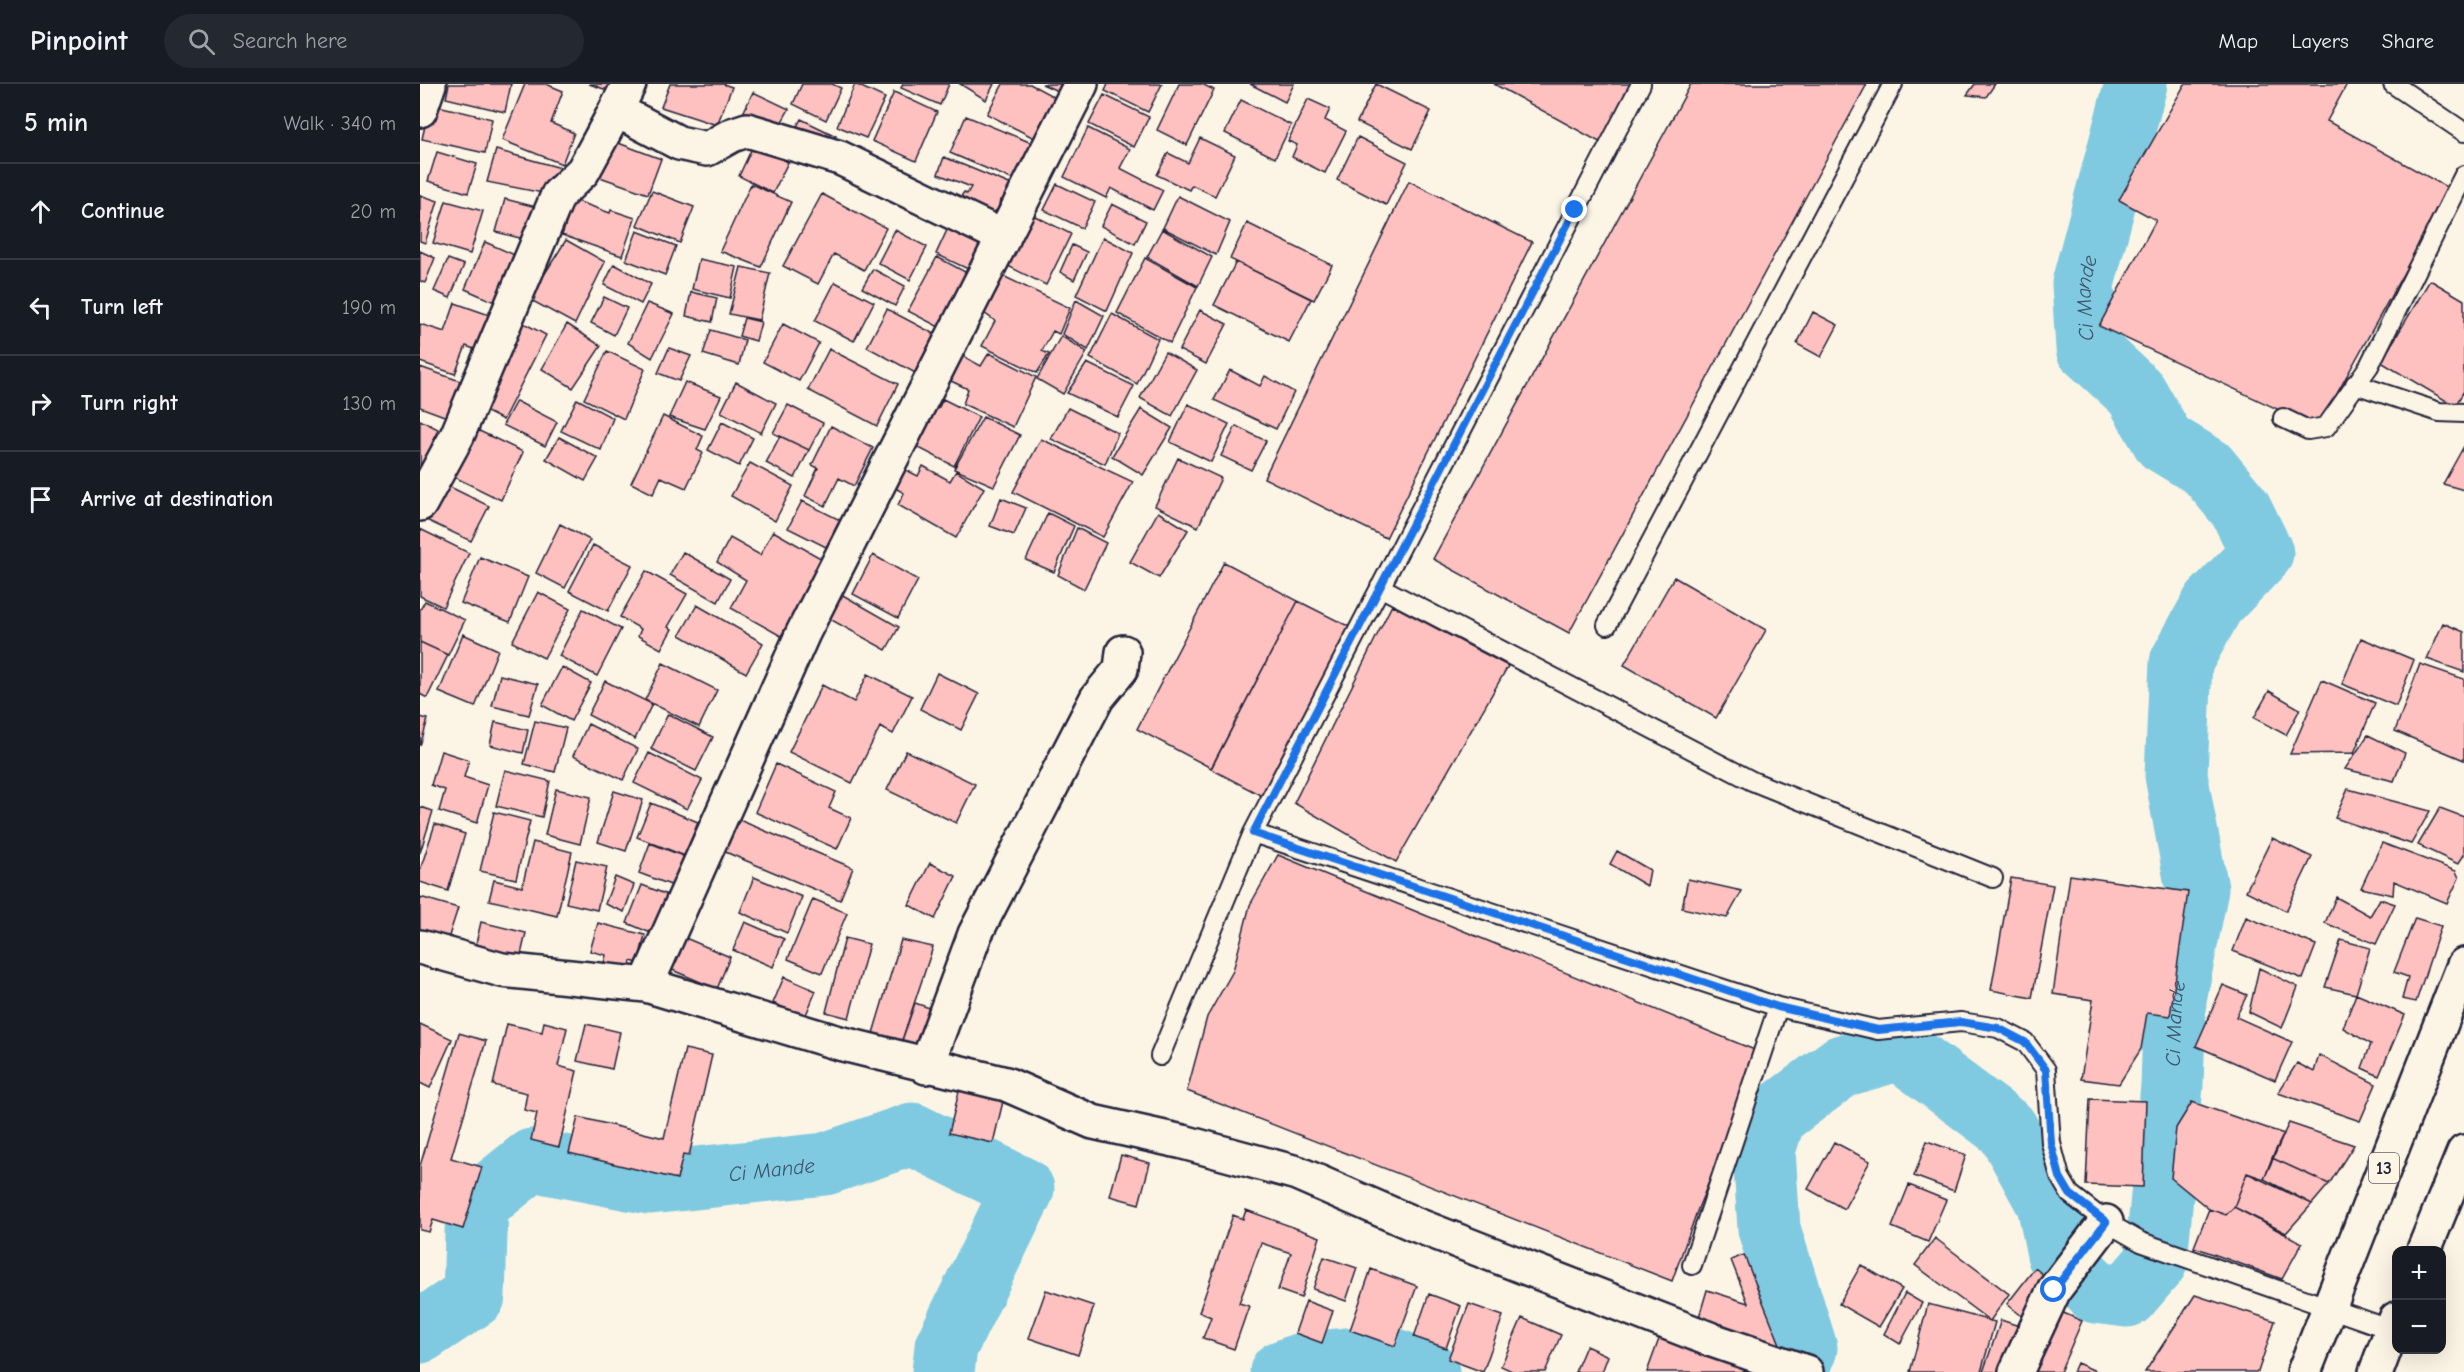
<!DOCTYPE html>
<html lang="en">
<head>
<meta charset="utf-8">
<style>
	:root { --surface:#171b24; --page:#242831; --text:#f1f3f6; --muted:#9ea1a6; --line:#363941 }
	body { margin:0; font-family:"Comic Neue",sans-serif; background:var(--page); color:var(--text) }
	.controls { position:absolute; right:18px; bottom:18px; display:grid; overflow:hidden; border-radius:12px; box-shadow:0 6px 24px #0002 }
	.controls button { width:54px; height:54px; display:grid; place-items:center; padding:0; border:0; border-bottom:2px solid var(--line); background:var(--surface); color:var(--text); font:30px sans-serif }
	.stop { position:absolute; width:18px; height:18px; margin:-14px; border:4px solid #1a73e8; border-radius:50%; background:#fff }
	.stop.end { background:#1a73e8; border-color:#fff; box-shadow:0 2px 6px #0008 }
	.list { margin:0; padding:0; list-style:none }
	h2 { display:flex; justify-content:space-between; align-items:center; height:78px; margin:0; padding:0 24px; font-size:26px }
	h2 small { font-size:20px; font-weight:400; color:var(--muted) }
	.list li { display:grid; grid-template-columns:39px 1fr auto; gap:18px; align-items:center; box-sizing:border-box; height:96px; padding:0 24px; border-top:2px solid var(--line) }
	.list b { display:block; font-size:22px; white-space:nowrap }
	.list em { font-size:20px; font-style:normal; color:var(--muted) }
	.icon { flex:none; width:33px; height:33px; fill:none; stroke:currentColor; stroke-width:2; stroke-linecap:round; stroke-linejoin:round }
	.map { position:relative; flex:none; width:2044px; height:1288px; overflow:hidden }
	header { display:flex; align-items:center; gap:36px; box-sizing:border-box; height:84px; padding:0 30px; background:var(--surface); border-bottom:2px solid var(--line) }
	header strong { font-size:28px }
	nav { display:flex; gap:33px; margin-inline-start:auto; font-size:21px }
	.search { width:420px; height:54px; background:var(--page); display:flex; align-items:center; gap:15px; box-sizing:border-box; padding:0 21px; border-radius:33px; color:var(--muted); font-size:22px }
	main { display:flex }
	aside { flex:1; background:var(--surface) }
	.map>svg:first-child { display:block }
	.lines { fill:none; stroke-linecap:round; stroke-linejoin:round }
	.river { stroke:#80cae1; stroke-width:63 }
	.building { fill:#fec1bf; stroke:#22223b; stroke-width:1.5 }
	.lane-casing { stroke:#22223b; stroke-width:22 }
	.street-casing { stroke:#22223b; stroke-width:38 }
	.highway-casing { stroke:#22223b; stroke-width:38 }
	.lane { stroke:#fcf5e5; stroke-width:18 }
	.street { stroke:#fcf5e5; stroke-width:33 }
	.highway { stroke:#fcf5e5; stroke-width:33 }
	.route { stroke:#1a73e8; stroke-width:8 }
	.labels { text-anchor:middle; stroke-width:5; stroke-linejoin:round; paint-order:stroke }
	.shield { fill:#fcf5e5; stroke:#63616e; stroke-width:1.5 }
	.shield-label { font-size:18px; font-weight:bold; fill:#22223b }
	.water-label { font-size:21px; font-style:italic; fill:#3e546d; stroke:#fcf5e5 }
</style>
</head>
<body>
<header>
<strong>Pinpoint</strong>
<div class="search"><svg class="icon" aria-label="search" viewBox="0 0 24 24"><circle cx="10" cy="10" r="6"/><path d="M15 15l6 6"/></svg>Search here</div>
<nav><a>Map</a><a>Layers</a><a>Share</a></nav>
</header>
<main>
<aside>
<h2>5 min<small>Walk · 340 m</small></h2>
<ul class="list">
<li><svg class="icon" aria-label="ahead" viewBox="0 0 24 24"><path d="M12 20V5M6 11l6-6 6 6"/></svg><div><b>Continue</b></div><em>20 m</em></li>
<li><svg class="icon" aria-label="left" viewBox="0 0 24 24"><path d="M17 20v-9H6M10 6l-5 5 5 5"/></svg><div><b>Turn left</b></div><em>190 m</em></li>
<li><svg class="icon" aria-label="right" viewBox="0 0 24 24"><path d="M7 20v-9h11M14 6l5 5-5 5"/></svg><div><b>Turn right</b></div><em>130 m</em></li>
<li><svg class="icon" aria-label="arrive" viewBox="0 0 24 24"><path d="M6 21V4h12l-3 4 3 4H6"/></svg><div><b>Arrive at destination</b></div></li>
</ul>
</aside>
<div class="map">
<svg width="2044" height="1288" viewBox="0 0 2044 1288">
	<rect width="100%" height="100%" fill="#fcf5e5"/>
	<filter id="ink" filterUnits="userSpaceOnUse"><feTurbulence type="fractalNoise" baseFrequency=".0167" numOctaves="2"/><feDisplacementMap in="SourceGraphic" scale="12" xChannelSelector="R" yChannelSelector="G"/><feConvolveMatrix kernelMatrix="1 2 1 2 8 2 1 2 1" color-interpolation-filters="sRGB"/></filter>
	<g filter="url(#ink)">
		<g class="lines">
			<g class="river">
				<path id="s1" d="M0 1248 54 1212 57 1120 112 1076 230 1099 405 1080 492 1050 603 1105 526 1263 523 1288"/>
				<path d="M861 1288 882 1280 961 1271 1008 1288"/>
				<path id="s2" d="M1378 1288 1386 1264 1349 1145 1344 1066 1355 1032 1422 982 1480 965 1587 1045 1628 1120 1638 1170 1676 1208 1707 1212 1736 1178 1752 1001 1755 915 1777 805 1756 691 1761 578 1793 520 1842 469 1820 424 1787 384 1744 358 1716 309 1667 264 1663 200 1716 0"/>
			</g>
		</g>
		<path class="building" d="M29 0H91L85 28 26 14Z
			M105 0H126L143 7 131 39 154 49 142 80 82 56Z
			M169 0H199L196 9Z
			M250 0H303L312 3 297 41 241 23Z
			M382 0H412L421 4 406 36 373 20Z
			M435 0 465 14 446 54 417 42Z
			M483 0H529L520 21 481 4Z
			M540 0H574L566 16Z
			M583 0H610L638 15 618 56 567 30Z
			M622 0H646L642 9Z
			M688 0H742L728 28 685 7Z
			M759 0H782L794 6 767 61 737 46Z
			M830 0H874L865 18Z
			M956 0 1011 27 992 65 937 38Z
			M1074 0H1214L1183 60Z
			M1271 0H1447L1149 549 1013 475Z
			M1555 0H1575L1566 13 1547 11Z
			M1765 0H1927L1907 37 2030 105 1898 344 1679 242 1736 136 1699 116Z
			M333 8 369 25 354 52 318 40Z
			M474 8 517 28 496 77 452 57Z
			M684 11 729 33 714 63 669 40Z
			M888 15 910 25 905 36 926 47 905 89 872 73 877 61 868 57Z
			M821 16 871 41 855 74 805 49Z
			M10 20 72 35 65 69 2 55Z
			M546 32 619 62 603 100 530 69Z
			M381 35 416 52 411 67 370 55Z
			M668 44 710 65 700 84 743 106 733 126 691 104 686 114 644 93Z
			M938 53 987 78 966 121 917 96Z
			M780 54 815 71 795 112 772 101 769 106 737 91 748 69 768 79Z
			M193 57 241 75 228 110 180 93Z
			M333 62 368 78 353 109 319 92Z
			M76 66 148 86 133 111 67 98Z
			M17 68 57 80 48 109 8 97Z
			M524 73 599 104 592 121 580 116 578 125 571 130 537 118 544 108 547 110 551 103 518 90Z
			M989 97 1112 158 966 454 844 394Z
			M331 100 371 118 341 183 300 167Z
			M637 100 675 118 662 144 624 126Z
			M232 107 274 123 260 159 217 141Z
			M402 110 466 144 444 186 414 170 398 200 363 182Z
			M0 111 18 117 5 159 0 157Z
			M758 112 810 138 796 171 743 144Z
			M85 115 120 124 112 157 76 148Z
			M154 116 190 129 191 126 215 134 202 172 142 151Z
			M26 117 63 127 50 170 13 159Z
			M692 120 726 137 715 160 681 142Z
			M535 129 567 145 548 185 516 170Z
			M613 131 651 150 626 201 588 182Z
			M827 139 912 181 894 216 810 175Z
			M742 145 792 173 778 202 727 173Z
			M475 146 507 163 490 196 458 179Z
			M217 147 256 162 245 191 206 176Z
			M683 153 713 169 687 227 656 211Z
			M146 156 185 178 155 240 109 215Z
			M65 158 106 176 86 223 45 205Z
			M652 161 667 168 654 196 640 188Z
			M0 167 15 174 5 199 0 197Z
			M517 173 549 190 521 244 488 227Z
			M725 174 777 203 750 259 697 229Z
			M28 175 44 181 30 214 14 207Z
			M279 175 317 183 310 214 272 205Z
			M816 178 891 215 869 258 794 221Z
			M194 180 231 200 221 220 184 201Z
			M321 183 350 189 339 236 309 230Z
			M453 185 485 202 475 222 442 204Z
			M583 192 650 224 639 250 633 247 622 267 629 270 617 289 562 262 575 237 564 229Z
			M2010 196 2044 216V307L2035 322 1961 278Z
			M415 198 454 218 434 257 395 237Z
			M271 208 297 214 292 238 266 232Z
			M184 213 207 224 194 251 171 239Z
			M656 216 684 232 668 266 642 250Z
			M35 219 75 233 62 268 46 262 35 290 0 278V240L25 248Z
			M227 219 254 230 232 274 208 259Z
			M467 225 518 252 499 291 447 263Z
			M780 226 807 240 786 280 759 266Z
			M1393 228 1418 241 1401 273 1377 260Z
			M692 230 738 255 717 300 670 274Z
			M324 234 341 238 336 257 319 252Z
			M96 235 126 251 83 336 53 321Z
			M147 240 181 262 153 304 122 285Z
			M363 240 399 259 379 297 343 278Z
			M291 246 325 256 319 281 283 270Z
			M641 252 667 268 643 310 617 295Z
			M249 264 271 272 259 297 238 289Z
			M409 265 478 300 457 342 388 306Z
			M187 267 225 285 204 335 164 315Z
			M745 268 777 286 752 332 720 314Z
			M569 269 616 293 593 343 543 320 548 305 531 297 541 271 561 282Z
			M667 279 714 302 698 333 647 309Z
			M0 283 40 297 27 333 0 323Z
			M810 286 840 302 845 292 874 308 856 345 794 316Z
			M265 298 301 312 285 345 249 333Z
			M316 298 356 319 341 349 301 328Z
			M157 315 193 334 181 366 141 347Z
			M523 315 559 333 534 382 497 363 503 351 495 346 510 318 519 323Z
			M96 317 137 338 125 362 83 341Z
			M768 320 809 340 791 378 750 358Z
			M368 321 403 339 389 366 353 349Z
			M648 324 698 349 685 380 631 355Z
			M721 325 752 344 723 391 692 372Z
			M243 332 283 352 277 366 283 369 266 404 241 393 233 410 211 399Z
			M563 333 600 351 574 402 534 385Z
			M0 336 18 345 0 389Z
			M302 338 333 354 319 382 288 366Z
			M49 342 103 368 81 416 26 389Z
			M411 342 453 364 434 402 419 394 405 422 385 412 398 384 392 381Z
			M816 342 846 357 831 386 801 372Z
			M360 352 389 366 375 394 346 379Z
			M139 353 178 374 165 397 126 375Z
			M621 355 713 398 683 453 593 408Z
			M2044 362V406L2023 400Z
			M758 374 801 394 778 443 735 422Z
			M330 379 373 402 355 437 311 412Z
			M503 382 530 397 536 387 564 404 536 454 478 421 484 409 472 402 482 384 498 392Z
			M24 400 69 422 51 457 6 436Z
			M581 414 606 424 594 451 570 442Z
			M382 417 420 436 406 463 368 444Z
			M738 428 768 446 739 494 710 478Z
			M628 429 654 442 634 488 606 476Z
			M140 440 170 456 145 504 116 489Z
			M657 444 686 459 664 505 638 491Z
			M0 445 49 469 23 523 0 512Z
			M353 447 404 476 361 552 311 524 326 496 297 478 310 454 340 471Z
			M173 461 212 481 188 527 149 507Z
			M263 468 310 495 298 518 250 491Z
			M453 471 498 496 478 534 433 510Z
			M60 473 108 493 90 538 41 519Z
			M804 478 878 517 791 684 717 645Z
			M226 487 267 510 248 543 252 545 241 565 218 552 221 545 200 533Z
			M1254 493 1346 546 1296 634 1204 581Z
			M118 508 150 525 124 574 92 558Z
			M421 510 479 543 466 566 408 534Z
			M5 517 45 536 28 571 0 558V526Z
			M878 517 930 543 842 712 791 685Z
			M277 521 343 559 326 589 260 551Z
			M972 521 1088 582 976 778 874 719Z
			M163 525 201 545 177 592 139 572Z
			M2023 539 2044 548V588L2007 575Z
			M43 550 78 566 55 623 19 608Z
			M1941 554 1994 576 1976 622 1922 600Z
			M0 558 28 571 7 614 0 610Z
			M243 579 297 606 279 643 225 616Z
			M2000 580 2044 595V676L1975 647Z
			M142 583 171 599 151 637 122 621Z
			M517 589 559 610 541 646 500 625Z
			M448 590 492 612 473 650 460 643 432 699 369 668 402 601 434 618Z
			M80 591 118 600 109 631 72 622Z
			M1902 596 1955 619 1934 669 1870 670Z
			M185 597 232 620 215 655 168 631Z
			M1849 607 1880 625 1866 651 1834 634Z
			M248 630 293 653 276 687 231 665Z
			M0 633 8 635 0 662Z
			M115 637 146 644 135 688 104 680Z
			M75 638 108 646 103 669 70 661Z
			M168 640 218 665 203 696 153 672Z
			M1948 651 1985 669 1974 697 1925 685Z
			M21 667 49 676 44 693 68 701 57 739 19 727 25 706 11 701Z
			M486 667 555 700 536 739 467 706Z
			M229 669 282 696 267 725 214 699Z
			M356 680 416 708 409 724 431 734 417 765 335 728Z
			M85 686 130 697 122 733 76 722Z
			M136 705 171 713 160 760 125 751Z
			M1928 705 2010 727 1991 760 1915 734Z
			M194 707 223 716 206 767 178 758Z
			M231 719 278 738 265 772 217 753Z
			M0 723 13 727 0 769Z
			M2020 724 2044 733V771L2038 780 1998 761Z
			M74 728 110 737 96 795 60 787Z
			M317 735 433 784 420 816 303 767Z
			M15 740 45 750 28 807 0 798V786Z
			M1852 754 1892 773 1866 827 1826 807Z
			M113 758 152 768 137 832 69 816 74 796 102 803Z
			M230 759 268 774 256 803 219 789Z
			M1962 759 2036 787 2039 794 2027 819 1974 797 1973 811 1941 804Z
			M1197 767 1230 786 1227 802 1190 780Z
			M858 771 1337 967 1324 1013 1279 1122 1252 1197 767 1007 787 933 813 887 830 821Z
			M156 776 187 783 177 826 146 819Z
			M510 779 536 792 515 835 489 821Z
			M1650 791 1768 808 1750 932 1727 929 1721 965 1699 1000 1661 995 1673 916 1633 910Z
			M195 793 214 801 204 828 185 820Z
			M334 793 382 813 367 849 320 828Z
			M1591 794 1633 801 1612 914 1571 906Z
			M1268 795 1322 807 1307 834 1262 824Z
			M222 801 253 813 238 852 207 839Z
			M0 813 38 824 28 855 0 846Z
			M1916 813 1950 832 1960 815 1975 820 1956 860 1905 839Z
			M393 815 427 829 402 889 368 875Z
			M1826 833 1896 861 1883 895 1813 867Z
			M1995 834 2021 842 1996 918 1982 915 1988 893 1974 888Z
			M61 838 106 849 100 875 55 864Z
			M325 838 364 855 353 883 313 866Z
			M178 839 225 851 218 879 211 877 206 898 181 891 186 871 170 867Z
			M263 853 310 873 297 905 250 885Z
			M425 854 449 860 429 934 406 928Z
			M481 856 513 863 480 962 451 956Z
			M1921 856 1950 864 1936 910 1905 903Z
			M1839 884 1878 903 1862 944 1829 928Z
			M364 893 396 907 385 933 353 919Z
			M1803 901 1827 911 1816 933 1872 958 1855 996 1776 962Z
			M1936 910 1985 931 1959 992 1942 984 1951 960 1923 944Z
			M495 919 521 928 504 977 478 968Z
			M124 938 147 944 138 982 157 987 139 1063 111 1056 117 1029 104 1026 107 1009 73 1001 87 940 122 948Z
			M0 940 32 955 10 1004 0 999Z
			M166 940 200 948 192 985 157 977Z
			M39 949 66 957 31 1074 62 1083 43 1145 13 1136 9 1148 0 1146V1082Z
			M265 965 292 971 269 1072 263 1071 257 1095 149 1069 158 1033 244 1054Z
			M1899 971 1956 1000 1940 1037 1858 1009 1877 979 1894 988Z
			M541 999 585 1009 573 1059 529 1049Z
			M1670 1015 1726 1017 1723 1103 1666 1101Z
			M1772 1018 1864 1050 1844 1095 1827 1089 1814 1123 1806 1131 1789 1125 1751 1094 1756 1044Z
			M1869 1039 1934 1061 1909 1100 1852 1074Z
			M1507 1057 1546 1071 1534 1107 1494 1092Z
			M1414 1058 1450 1077 1424 1125 1388 1105Z
			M701 1071 730 1079 719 1120 690 1112Z
			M1852 1074 1883 1088 1909 1100 1892 1120 1844 1095Z
			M1827 1089 1892 1120 1866 1149 1814 1123Z
			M1489 1101 1526 1116 1508 1158 1472 1143Z
			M1814 1123 1882 1159 1862 1195 1774 1163 1789 1125 1806 1131Z
			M826 1126 900 1153 881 1214 858 1206 871 1169 841 1159 819 1219 829 1222 814 1265 783 1254 791 1233 779 1228 813 1131 823 1135Z
			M1515 1154 1589 1210 1570 1237 1495 1181Z
			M1324 1171 1362 1265 1277 1240 1287 1206 1328 1219 1311 1176Z
			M904 1173 937 1184 926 1217 893 1205Z
			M1441 1181 1482 1205 1459 1243 1419 1220Z
			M1615 1184 1631 1197 1603 1233 1587 1220Z
			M951 1185 997 1202 975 1262 930 1246Z
			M626 1206 674 1222 658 1271 609 1254Z
			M1485 1209 1502 1219 1480 1260 1464 1250Z
			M1009 1210 1041 1222 1026 1264 994 1253Z
			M1775 1211 1855 1237 1838 1288H1725Z
			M886 1217 913 1227 902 1259 875 1249Z
			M1049 1220 1083 1232 1063 1288 1028 1275Z
			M1508 1220 1575 1238 1561 1288H1490Z
			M1632 1224 1662 1237 1640 1288H1604Z
			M1102 1234 1141 1251 1125 1288H1094L1081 1282Z
			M1581 1236 1602 1243 1587 1288H1563Z
			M1242 1247 1331 1279 1328 1288H1227Z
			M1166 1262 1188 1272 1182 1288H1155Z
			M1657 1279 1678 1288H1653Z"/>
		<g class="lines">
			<g class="lane-casing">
				<path id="lane" d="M1973 0 2044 48
					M1935 300 2019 328 2044 329
					M1863 334 1888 346 1906 343 1949 282 2044 91
					M960 503 1332 697 1573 794
					M1187 541 1473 0
					M833 749 1358 923 1458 946 1541 938 1578 944 1605 958 1626 986 1631 1059 1640 1093 1650 1110 1686 1138 1721 1158 1972 1246
					M740 972 833 749 1221 0
					M1272 1181 1358 923"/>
			</g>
			<g class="street-casing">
				<path id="street" d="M209 0 196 26 259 59 287 65 312 51 327 46 344 51 420 74 584 153
					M0 26 9 0
					M0 420 37 352 138 111 163 87 196 26
					M0 863 82 886 226 901 419 959 586 1000 673 1038 763 1058 877 1089 994 1140 1292 1256 1386 1288
					M226 901 383 549 661 0
					M506 983 555 850 677 614 701 585 703 568
					M1596 1288 1634 1206 1686 1138"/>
			</g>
			<g class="highway-casing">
				<path id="highway" d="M2004 1166 2044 1068
					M1884 1288 2044 881
					M1956 1288 1976 1235"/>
			</g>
			<use href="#lane" class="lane"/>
			<use href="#street" class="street"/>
			<use href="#highway" class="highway"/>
		</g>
	</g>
	<g class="lines" filter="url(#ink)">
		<path class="route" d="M1155 126 833 749 1358 923 1458 946 1541 938 1578 944 1605 958 1626 986 1631 1059 1640 1093 1650 1110 1686 1138 1634 1206"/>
	</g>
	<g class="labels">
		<rect class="shield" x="1949" y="1069" width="30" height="30" rx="4.5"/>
		<g class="shield-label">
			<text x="1964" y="1090">13</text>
		</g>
		<g class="water-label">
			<text dy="7" stroke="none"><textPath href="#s2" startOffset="1876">Ci Mande</textPath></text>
			<text dy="7" stroke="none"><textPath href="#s2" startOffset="1048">Ci Mande</textPath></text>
			<text dy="7" stroke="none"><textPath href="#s1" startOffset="470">Ci Mande</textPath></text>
		</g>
	</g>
</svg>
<div class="controls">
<button>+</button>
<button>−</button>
</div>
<div class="stop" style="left:1634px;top:1206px"></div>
<div class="stop end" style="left:1155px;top:126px"></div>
</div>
</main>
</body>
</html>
